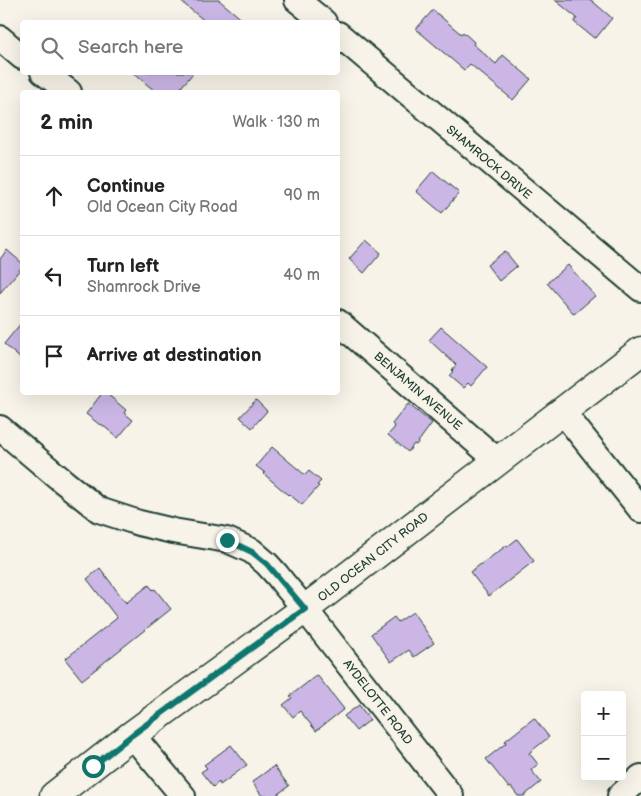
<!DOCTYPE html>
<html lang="en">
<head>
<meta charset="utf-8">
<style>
	:root { --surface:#fff; --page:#f2f2f2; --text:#222; --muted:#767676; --line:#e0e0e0 }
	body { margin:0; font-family:"Balsamiq Sans",sans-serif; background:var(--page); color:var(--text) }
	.controls { position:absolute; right:15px; bottom:15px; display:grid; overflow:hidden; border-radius:5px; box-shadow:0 5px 20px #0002 }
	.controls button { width:45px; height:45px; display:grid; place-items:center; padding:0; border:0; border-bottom:1px solid var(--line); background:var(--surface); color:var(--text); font:25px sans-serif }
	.stop { position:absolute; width:15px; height:15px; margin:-11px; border:4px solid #0f766e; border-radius:50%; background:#fff }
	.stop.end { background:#0f766e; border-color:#fff; box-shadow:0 1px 5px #0008 }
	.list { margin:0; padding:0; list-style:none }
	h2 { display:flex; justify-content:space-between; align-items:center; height:65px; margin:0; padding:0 20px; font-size:21px }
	h2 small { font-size:16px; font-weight:400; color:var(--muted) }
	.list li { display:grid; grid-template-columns:32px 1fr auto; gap:15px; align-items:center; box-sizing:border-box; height:80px; padding:0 20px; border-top:1px solid var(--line) }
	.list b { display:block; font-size:19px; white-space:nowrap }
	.list p { margin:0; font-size:16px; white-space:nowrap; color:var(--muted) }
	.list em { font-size:16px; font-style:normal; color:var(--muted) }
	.icon { flex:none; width:28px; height:28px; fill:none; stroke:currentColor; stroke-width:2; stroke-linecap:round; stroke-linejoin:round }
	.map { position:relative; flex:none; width:641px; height:796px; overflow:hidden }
	.search { position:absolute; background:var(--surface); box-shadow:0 5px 20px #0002; left:20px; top:20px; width:320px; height:55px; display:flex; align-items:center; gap:12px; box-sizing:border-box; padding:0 18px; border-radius:5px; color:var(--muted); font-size:19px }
	.panel { position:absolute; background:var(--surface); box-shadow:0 5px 20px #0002; left:20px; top:90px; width:320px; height:305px; border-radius:5px }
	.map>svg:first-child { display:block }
	.building { fill:#cbb6e6; stroke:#1f3d34 }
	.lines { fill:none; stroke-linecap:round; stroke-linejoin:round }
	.minor-casing { stroke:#1f3d34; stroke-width:28 }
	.secondary-casing { stroke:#1f3d34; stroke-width:31 }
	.minor { stroke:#f7f3e8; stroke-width:24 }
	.secondary { stroke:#f7f3e8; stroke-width:28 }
	.route { stroke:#0f766e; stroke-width:6 }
	.labels { text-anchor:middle; stroke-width:5; stroke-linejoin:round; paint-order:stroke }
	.street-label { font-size:12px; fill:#1f3d34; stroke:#f7f3e8 }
</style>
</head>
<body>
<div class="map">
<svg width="641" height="796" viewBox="0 0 641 796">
	<rect width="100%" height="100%" fill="#f7f3e8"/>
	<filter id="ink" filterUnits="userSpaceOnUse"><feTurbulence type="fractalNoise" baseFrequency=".02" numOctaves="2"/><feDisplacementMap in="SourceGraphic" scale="10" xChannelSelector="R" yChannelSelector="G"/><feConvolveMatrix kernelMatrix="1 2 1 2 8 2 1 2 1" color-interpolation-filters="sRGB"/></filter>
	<g filter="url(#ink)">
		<path class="building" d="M179 0H219L245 22H206Z
			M555 0H591L612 18 596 38V37L594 38 574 22 577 18Z
			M433 10 461 34 463 32 474 42 473 44 496 64 503 55 531 79 513 100 470 64 464 70 416 29Z
			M132 72H194L177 92H156Z
			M433 171 459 193 442 213 416 191Z
			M366 240 381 253 364 273 349 259Z
			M7 250 22 263V267L0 293V259Z
			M505 251 517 266 499 281 487 265Z
			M568 265 595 296 574 314 547 283Z
			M22 322V360L4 344Z
			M441 327 487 367 471 386 468 383 463 388 449 376 453 371 452 370 456 365 429 340Z
			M103 392H105L126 410 124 413 133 420 118 438 101 424 100 425 86 414Z
			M256 400 267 411 252 428 240 417Z
			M408 404 432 423 416 445 414 444 408 452 388 435 395 427 392 424Z
			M272 447 305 475 309 471 321 481 317 485 319 486 302 505 289 494 288 495 264 474 265 473 256 466Z
			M517 539 534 561 489 596 470 572 506 546 507 547Z
			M100 568 126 603 149 585 153 590 155 589 171 609 82 680 65 659 117 618 87 579Z
			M413 612 434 643 414 657 409 650 391 662 371 634 394 617 398 622Z
			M317 675 344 709 316 731 300 711 293 717 283 705 292 698 290 696Z
			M359 705 370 720 356 731 344 716Z
			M534 718 549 737 529 753 538 764 531 770 541 782 524 796H518L511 787 509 788 486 759 506 743 505 741Z
			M231 745 247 765 220 785 219 782 213 787 201 772 207 768 204 765Z
			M274 766 289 786 275 796H262L252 782Z"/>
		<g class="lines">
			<g class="minor-casing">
				<path id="minor" d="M297 0 324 22
					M338 34 641 289
					M0 38 22 57
					M43 72 69 92
					M338 322 498 461
					M562 411 641 510
					M0 428 64 482 99 510 139 523 173 531 227 540 252 551 267 564 277 575 284 584 305 609 451 796
					M132 735 183 796
					M620 796 641 777"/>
			</g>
			<g class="secondary-casing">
				<path id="secondary" d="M54 796 132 735 305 609 641 351"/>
			</g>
			<use href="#minor" class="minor"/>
			<use href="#secondary" class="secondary"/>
		</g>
	</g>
	<g class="lines" filter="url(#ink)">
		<path class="route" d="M93 766 132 735 305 609 267 564 252 552 227 540"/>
	</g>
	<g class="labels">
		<g class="street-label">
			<text transform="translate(489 162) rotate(40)" y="4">SHAMROCK DRIVE</text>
			<text transform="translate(418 391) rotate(41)" y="4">BENJAMIN AVENUE</text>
			<text transform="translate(373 557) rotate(-38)" y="4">OLD OCEAN CITY ROAD</text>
			<text transform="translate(378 702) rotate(52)" y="4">AYDELOTTE ROAD</text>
		</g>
	</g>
</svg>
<div class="controls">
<button>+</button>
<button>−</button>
</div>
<div class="stop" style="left:93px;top:766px"></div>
<div class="stop end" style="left:227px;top:540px"></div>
<div class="search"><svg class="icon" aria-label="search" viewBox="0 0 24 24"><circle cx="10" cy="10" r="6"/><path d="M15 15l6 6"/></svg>Search here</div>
<section class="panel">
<h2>2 min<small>Walk · 130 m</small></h2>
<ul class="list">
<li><svg class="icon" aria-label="ahead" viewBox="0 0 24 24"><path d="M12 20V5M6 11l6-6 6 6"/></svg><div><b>Continue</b><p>Old Ocean City Road</p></div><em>90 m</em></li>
<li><svg class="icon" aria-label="left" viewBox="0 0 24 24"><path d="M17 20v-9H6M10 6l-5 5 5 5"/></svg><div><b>Turn left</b><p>Shamrock Drive</p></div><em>40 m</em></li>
<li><svg class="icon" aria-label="arrive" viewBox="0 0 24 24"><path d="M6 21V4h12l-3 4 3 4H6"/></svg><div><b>Arrive at destination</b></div></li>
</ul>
</section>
</div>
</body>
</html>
